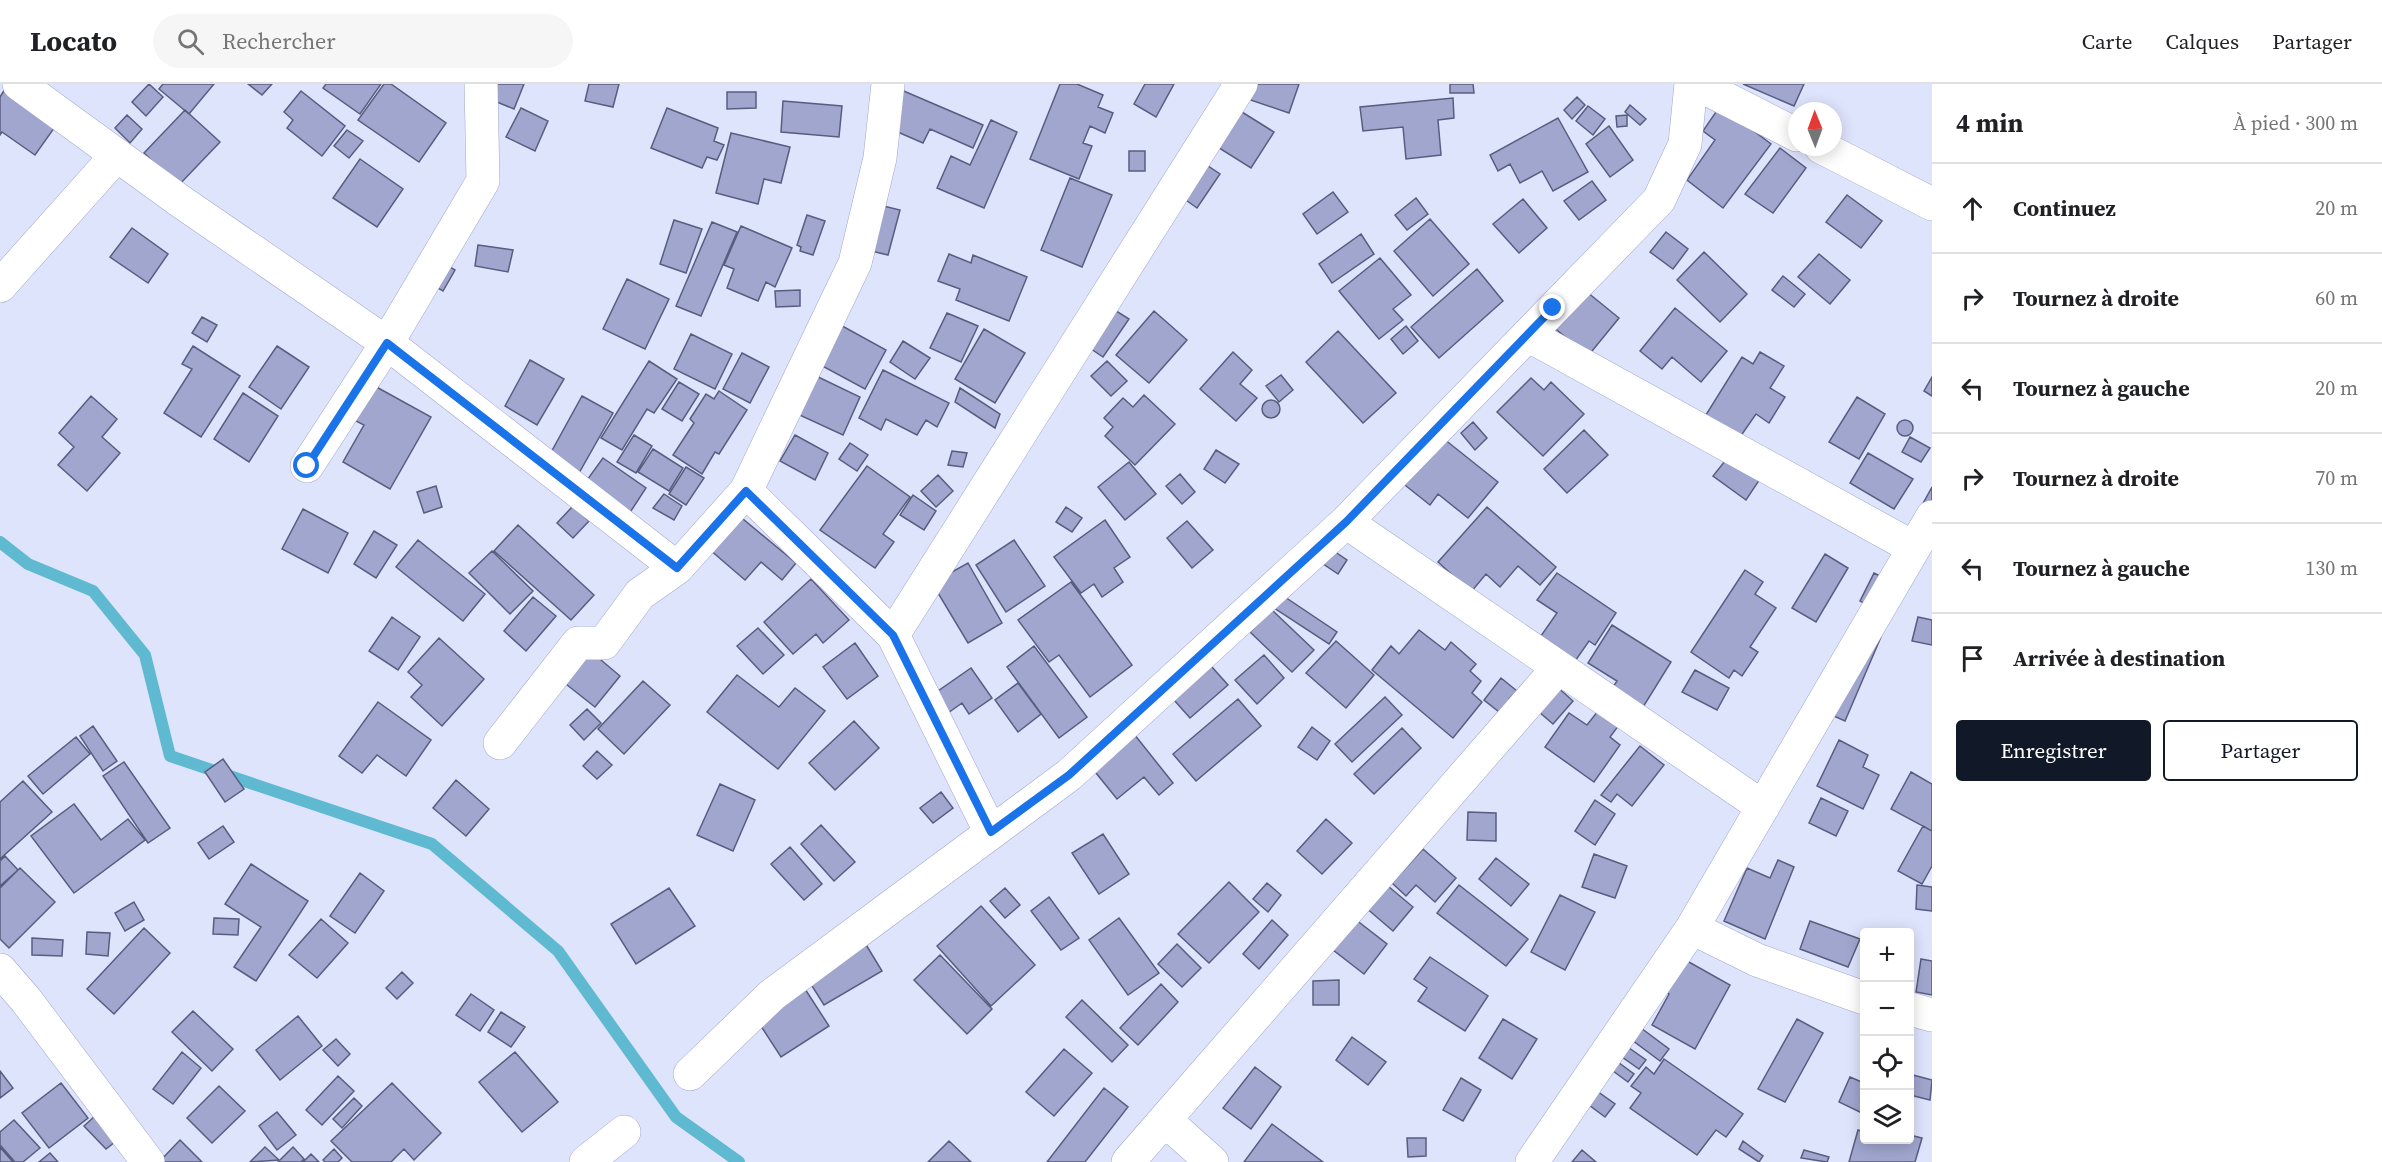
<!DOCTYPE html>
<html lang="fr">
<head>
<meta charset="utf-8">
<style>
	:root { --surface:#fff; --page:#f6f6f6; --text:#202124; --muted:#757577; --line:#e0e0e0; --accent:#111827 }
	body { margin:0; font-family:"Source Serif 4",serif; background:var(--page); color:var(--text) }
	.controls { position:absolute; right:18px; bottom:18px; display:grid; overflow:hidden; border-radius:6px; box-shadow:0 3px 15px #0003 }
	.controls button { width:54px; height:54px; display:grid; place-items:center; padding:0; border:0; border-bottom:2px solid var(--line); background:var(--surface); color:var(--text); font:30px sans-serif }
	.compass { position:absolute; left:1788px; top:18px; width:54px; height:54px; border-radius:50%; background:var(--surface); box-shadow:0 3px 15px #0003; rotate:359deg }
	.stop { position:absolute; width:18px; height:18px; margin:-14px; border:4px solid #1a73e8; border-radius:50%; background:#fff }
	.stop.end { background:#1a73e8; border-color:#fff; box-shadow:0 2px 6px #0008 }
	.list { margin:0; padding:0; list-style:none }
	h2 { display:flex; justify-content:space-between; align-items:center; height:78px; margin:0; padding:0 24px; font-size:26px }
	h2 small { font-size:20px; font-weight:400; color:var(--muted) }
	.list li { display:grid; grid-template-columns:39px 1fr auto; gap:18px; align-items:center; box-sizing:border-box; height:90px; padding:0 24px; border-top:2px solid var(--line) }
	.list b { display:block; font-size:22px; white-space:nowrap }
	.list em { font-size:20px; font-style:normal; color:var(--muted) }
	.actions { display:flex; gap:12px; padding:18px 24px }
	.actions a { flex:1; padding:14px 0; border:2px solid var(--accent); border-radius:6px; text-align:center; font-size:21px; color:var(--accent) }
	.actions .main { background:var(--accent); color:#fff }
	.icon { flex:none; width:33px; height:33px; fill:none; stroke:currentColor; stroke-width:2; stroke-linecap:round; stroke-linejoin:round }
	.map { position:relative; flex:none; width:1932px; height:1078px; overflow:hidden }
	header { display:flex; align-items:center; gap:36px; box-sizing:border-box; height:84px; padding:0 30px; background:var(--surface); border-bottom:2px solid var(--line) }
	header strong { font-size:28px }
	nav { display:flex; gap:33px; margin-inline-start:auto; font-size:21px }
	.search { width:420px; height:54px; background:var(--page); display:flex; align-items:center; gap:15px; box-sizing:border-box; padding:0 21px; border-radius:33px; color:var(--muted); font-size:22px }
	main { display:flex }
	aside { flex:1; background:var(--surface) }
	.map>svg:first-child { display:block }
	.lines { fill:none; stroke-linecap:round; stroke-linejoin:round }
	.stream { stroke:#5eb9d1; stroke-width:12 }
	.building { fill:#a0a6ce; stroke:#585d80; stroke-width:1.5 }
	.minor-casing { stroke:#a0a6cd; stroke-width:34 }
	.minor { stroke:#fff; stroke-width:33 }
	.route { stroke:#1a73e8; stroke-width:8 }
</style>
</head>
<body>
<header>
<strong>Locato</strong>
<div class="search"><svg class="icon" aria-label="search" viewBox="0 0 24 24"><circle cx="10" cy="10" r="6"/><path d="M15 15l6 6"/></svg>Rechercher</div>
<nav><a>Carte</a><a>Calques</a><a>Partager</a></nav>
</header>
<main>
<div class="map">
<svg width="1932" height="1078" viewBox="0 0 1932 1078">
	<rect width="100%" height="100%" fill="#dfe4fd"/>
	<g class="lines">
		<path class="stream" d="M0 458 28 480 93 507 145 571 170 672 432 760 558 867 676 1033 739 1078"/>
	</g>
	<path class="building" d="M149 0 163 13 146 32 132 18Z
		M163 0H214L189 30 159 5Z
		M248 0H272L262 11Z
		M326 0H381L360 30 323 4Z
		M384 0H391L446 39 419 78 358 36Z
		M479 0H524L514 25 475 9Z
		M589 0H619L613 23 585 17Z
		M1060 0H1077L1103 11 1098 23 1113 29 1105 49 1090 42 1083 59 1092 62 1079 95 1030 75Z
		M1145 0H1174L1156 33 1134 20Z
		M1243 0H1299L1289 29 1239 12Z
		M1450 0H1473L1474 9H1450Z
		M1743 0H1804L1794 22Z
		M892 2 983 41 973 64 930 45 923 59 877 39Z
		M5 5 57 40 35 71 2 48 0 51V13Z
		M301 7 345 42 322 72 287 44 293 36 284 28Z
		M727 8H756V24L727 25Z
		M1577 13 1585 21 1572 35 1564 26Z
		M1453 14 1454 34 1438 36 1441 71 1406 75 1403 43 1363 47 1360 23Z
		M1221 15 1274 48 1251 84 1200 52Z
		M783 17 842 22 839 53 781 48Z
		M1630 21 1646 35 1640 41 1625 28Z
		M1588 22 1605 35 1593 51 1576 37Z
		M1720 22 1771 60 1723 124 1687 96 1715 56 1703 47Z
		M521 24 548 37 535 67 506 53Z
		M667 24 718 44 714 57 724 61 717 76 707 73 702 84 651 64Z
		M185 26 220 58 178 102 144 69Z
		M127 31 142 45 130 59 115 44Z
		M1627 31V42L1617 43 1616 32Z
		M1558 34 1588 88 1553 107 1542 87 1520 99 1510 80 1498 87 1490 71Z
		M991 36 1017 48 984 124 937 104 951 72 970 81Z
		M1609 42 1633 76 1610 93 1586 60Z
		M347 46 363 57 349 74 334 62Z
		M731 49 790 63 781 99 764 95 758 120 716 109Z
		M1780 64 1806 84 1773 129 1745 110Z
		M1184 66 1220 90 1197 124 1161 98Z
		M1129 67H1145V87H1129Z
		M360 75 403 105 377 143 333 114Z
		M1070 94 1112 111 1082 183 1041 166Z
		M1592 97 1606 116 1579 136 1564 117Z
		M1333 108 1348 128 1317 150 1303 130Z
		M1847 111 1882 137 1861 164 1826 138Z
		M1416 114 1428 130 1407 146 1395 131Z
		M1523 115 1547 144 1519 169 1493 140Z
		M871 119 900 126 888 171 859 164Z
		M807 131 825 137 813 171 800 167 801 163 797 161Z
		M1430 135 1469 180 1433 212 1394 167Z
		M674 136 702 145 686 189 660 180Z
		M712 138 737 148 701 232 676 222Z
		M741 142 792 164 775 203 766 198 758 217 727 204 734 185 724 181Z
		M132 144 168 170 148 199 110 173Z
		M1666 148 1688 165 1673 185 1650 168Z
		M1361 150 1374 170 1332 199 1319 180Z
		M478 161 513 166 508 188 475 182Z
		M1704 168 1747 210 1720 238 1677 196Z
		M949 170 971 179 973 171 1027 193 1009 237 956 216 960 205 938 197Z
		M1819 170 1850 196 1830 220 1798 193Z
		M432 172 455 186 443 207 419 193Z
		M1380 174 1411 211 1393 225 1403 236 1379 255 1339 207Z
		M1477 185 1503 217 1439 274 1411 243Z
		M1783 192 1805 210 1794 223 1772 206Z
		M627 195 669 215 645 265 603 245Z
		M800 206V222L776 223 775 207Z
		M1587 208 1619 234 1588 272 1545 236Z
		M1105 220 1129 235 1103 273 1081 258Z
		M1675 224 1727 267 1701 298 1672 273 1662 285 1640 267Z
		M1154 227 1187 256 1149 299 1116 271Z
		M947 229 978 242 961 278 930 264Z
		M202 233 217 241 207 258 192 249Z
		M835 238 886 266 865 305 813 277Z
		M1406 242 1418 257 1403 270 1391 255Z
		M984 245 1025 269 995 319 955 295Z
		M1338 247 1396 309 1363 339 1306 278Z
		M691 250 732 270 715 305 674 285Z
		M903 257 930 274 915 295 890 278Z
		M193 262 240 292 201 353 164 329 192 285 182 280Z
		M277 262 309 283 281 325 249 303Z
		M1233 268 1252 286 1240 300 1257 314 1236 337 1200 305Z
		M1760 268 1784 282 1770 304 1785 313 1769 339 1756 330 1738 356 1704 334 1742 273 1753 280Z
		M742 269 769 283 750 319 723 305Z
		M530 276 564 295 537 341 505 322Z
		M649 277 677 295 654 329 647 325 622 366 601 354Z
		M1107 277 1127 297 1111 312 1091 292Z
		M883 286 949 319 937 343 926 336 917 351 886 335 881 346 859 334Z
		M812 290 860 313 843 351 793 328Z
		M1281 291 1293 306 1279 318 1266 302Z
		M1932 293V312L1924 307Z
		M1531 294 1544 306 1551 298 1584 330 1543 372 1497 328Z
		M679 298 699 310 682 337 662 325Z
		M371 300 431 333 390 405 343 378 364 341 352 335Z
		M960 304 1000 330 995 344 955 318Z
		M719 307 747 326 719 370 715 368 702 390 673 371 694 339 690 335 706 310 714 315Z
		M243 309 278 332 249 378 214 355Z
		M1144 311 1175 340 1135 381 1105 352 1113 343 1104 334 1123 314 1133 323Z
		M91 312 117 335 102 353 120 369 87 407 58 381 74 363 59 349Z
		M582 312 613 329 579 389 549 372Z
		M1857 313 1885 330 1859 375 1829 358Z
		M1262 325a9 9 0 1 1 18 0a9 9 0 1 1-18 0Z
		M1897 344a8 8 0 1 1 16 0a8 8 0 1 1-16 0Z
		M1473 338 1487 354 1475 366 1461 349Z
		M1584 346 1608 371 1567 409 1544 385Z
		M1434 347 1498 398 1468 434 1438 410 1430 421 1396 394Z
		M634 351 652 362 636 389 617 378Z
		M795 351 828 369 815 396 780 377Z
		M1910 353 1930 364 1921 378 1902 368Z
		M850 359 868 371 857 387 839 375Z
		M653 365 683 384 669 407 638 388Z
		M1216 366 1239 380 1225 399 1204 385Z
		M952 367 967 369 963 383 948 381Z
		M1868 369 1913 395 1894 425 1850 399Z
		M1729 372 1760 395 1746 416 1713 392Z
		M603 374 646 404 627 433 582 403Z
		M1129 378 1156 410 1125 436 1098 403Z
		M867 382 910 413 883 450 894 458 875 484 820 446Z
		M686 383 704 394 686 421 669 410Z
		M1180 390 1195 408 1182 420 1166 402Z
		M938 391 953 407 936 423 921 407Z
		M436 402 442 423 424 429 417 408Z
		M1932 403V429L1921 423Z
		M664 410 682 422 674 436 653 424Z
		M913 411 936 427 924 446 900 431Z
		M573 422 589 437 573 454 557 439Z
		M1066 423 1082 434 1072 448 1056 438Z
		M1487 423 1556 483 1540 501 1518 482 1500 503 1486 490 1471 508 1438 478Z
		M303 425 348 449 328 489 282 465Z
		M731 425 796 479 782 496 761 478 745 496 702 459Z
		M1105 436 1130 473 1114 484 1123 498 1102 513 1094 500 1081 509 1054 473Z
		M1187 437 1213 466 1192 484 1167 454Z
		M518 441 594 511 571 536 494 467Z
		M374 447 397 461 376 494 354 480Z
		M1316 455 1347 476 1338 490 1307 469Z
		M418 456 485 510 463 537 396 483Z
		M1014 456 1045 502 1006 528 976 481Z
		M492 467 533 507 510 530 469 489Z
		M1825 470 1848 484 1816 538 1792 524Z
		M968 479 1002 539 968 559 932 499Z
		M1745 486 1763 498 1755 510 1776 524 1750 563 1758 568 1742 592 1734 586 1729 594 1691 568Z
		M1557 489 1616 529 1595 561 1589 557 1571 583 1536 559 1557 529 1537 516Z
		M1874 489 1890 497 1875 525 1860 517Z
		M811 495 849 536 823 559 816 550 793 570 764 538Z
		M1071 498 1132 581 1090 613 1059 571 1049 578 1018 536Z
		M1273 505 1337 548 1329 560 1265 518Z
		M533 513 556 532 526 567 504 547Z
		M1272 526 1314 566 1292 588 1250 548Z
		M392 533 420 553 398 586 369 567Z
		M1918 533 1932 536V561L1912 557Z
		M1612 541 1671 578 1640 628 1609 609 1617 597 1588 579Z
		M758 544 784 571 763 590 737 562Z
		M1419 546 1445 566 1451 558 1476 580 1470 587 1481 597 1472 609 1482 618 1453 654 1372 586 1391 562 1399 570Z
		M1881 553 1845 637 1816 624Z
		M439 554 484 595 442 642 411 613 422 601 408 588Z
		M1336 557 1374 591 1346 624 1306 589Z
		M855 559 878 592 847 615 823 583Z
		M1034 562 1087 633 1059 654 1007 583Z
		M588 565 620 592 595 623 562 597Z
		M1264 571 1284 594 1257 620 1235 596Z
		M1204 574 1228 601 1190 634 1166 607Z
		M971 584 992 614 969 630 962 619 941 634 928 614Z
		M1537 585 1573 617 1553 640 1517 609Z
		M1695 586 1729 604 1717 626 1682 608Z
		M737 591 779 623 795 604 825 627 778 685 707 628Z
		M1501 594 1517 607 1509 615 1518 623 1508 635 1484 616Z
		M643 597 670 621 624 670 598 645Z
		M1018 599 1041 630 1018 648 995 616Z
		M1385 613 1402 631 1352 678 1335 660Z
		M1238 615 1261 642 1196 697 1173 670Z
		M378 618 431 656 406 692 377 671 362 689 339 672Z
		M587 625 601 639 584 656 570 641Z
		M1598 627 1619 641 1610 653 1620 661 1594 698 1545 663 1569 629 1587 641Z
		M854 637 879 664 835 706 809 679Z
		M93 642 117 677 103 687 80 652Z
		M1312 643 1330 657 1317 676 1298 663Z
		M1402 644 1421 664 1374 710 1354 690Z
		M1134 650 1173 699 1159 711 1144 693 1117 715 1092 684Z
		M76 653 90 670 43 710 28 692Z
		M1839 656 1868 671 1863 683 1879 691 1863 725 1817 702Z
		M1640 662 1664 681 1632 722 1617 710 1611 718 1601 711Z
		M597 667 612 681 597 695 583 682Z
		M223 675 244 705 225 718 205 688Z
		M124 678 170 744 148 759 103 692Z
		M1911 688 1932 700V747L1891 725Z
		M456 696 489 725 466 752 433 724Z
		M23 697 52 728 0 775V718Z
		M720 700 755 716 733 767 697 751Z
		M941 708 953 724 933 739 920 724Z
		M1821 714 1848 727 1836 752 1809 739Z
		M1595 716 1615 730 1595 761 1575 747Z
		M74 720 101 756 128 735 145 756 74 809 31 752Z
		M1468 728 1496 729V757L1467 756Z
		M1326 735 1352 759 1322 790 1297 767Z
		M821 741 855 778 834 797 801 760Z
		M223 742 234 758 209 775 198 759Z
		M1923 742 1932 747V782L1922 800 1898 787Z
		M1103 750 1129 790 1099 810 1072 769Z
		M790 763 822 800 804 816 771 780Z
		M1423 765 1456 794 1435 818 1416 801 1406 812 1392 799Z
		M1594 770 1627 782 1615 814 1582 803Z
		M5 772 18 786 0 802V777Z
		M1496 774 1529 800 1511 822 1479 795Z
		M1778 776 1794 783 1765 855 1724 837 1747 784 1770 794Z
		M251 780 308 817 256 897 234 883 261 843 225 820Z
		M20 784 55 818 9 864 0 855V804Z
		M1370 787 1413 823 1393 847 1351 811Z
		M360 789 384 807 355 849 330 832Z
		M1229 798 1259 828 1209 879 1178 850Z
		M1267 799 1281 811 1268 828 1253 815Z
		M1459 801 1528 855 1506 882 1437 829Z
		M1917 801 1932 803V827L1916 825Z
		M669 804 695 842 636 880 611 840Z
		M1005 804 1020 821 1005 834 990 817Z
		M1560 811 1595 828 1565 886 1531 868Z
		M1049 813 1079 854 1061 866 1031 827Z
		M134 818 144 836 125 847 115 829Z
		M981 822 1035 881 991 922 937 862Z
		M1342 825 1387 860 1364 890 1319 855Z
		M214 834 239 835 238 851 213 850Z
		M1119 834 1159 889 1128 911 1089 856Z
		M321 835 348 859 317 894 289 871Z
		M1272 836 1288 851 1259 885 1243 870Z
		M1810 837 1860 855 1848 883 1800 865Z
		M144 844 170 869 114 930 87 905Z
		M87 848 110 849 108 872 86 870Z
		M32 854 63 856 62 872 32 871Z
		M865 859 882 887 824 921 807 894Z
		M1177 860 1201 884 1182 903 1158 880Z
		M940 871 992 925 967 950 914 896Z
		M1430 873 1488 912 1465 947 1418 917 1427 904 1414 895Z
		M1680 873 1730 901 1695 965 1652 941 1669 910 1661 905Z
		M1921 875 1932 877V911L1916 908Z
		M402 888 413 899 397 915 386 904Z
		M1339 896V921H1313V897Z
		M1161 900 1178 918 1138 961 1120 944Z
		M805 905 829 942 781 973 757 936Z
		M471 910 494 926 480 947 456 931Z
		M1082 916 1128 961 1112 978 1066 933Z
		M193 927 233 965 212 987 172 948Z
		M501 928 525 943 511 963 488 948Z
		M298 932 322 962 280 996 256 966Z
		M1503 935 1537 955 1512 995 1479 974Z
		M1797 935 1823 949 1785 1018 1758 1005Z
		M1637 941 1669 965 1660 977 1628 953Z
		M1352 953 1386 978 1368 1001 1336 976Z
		M336 955 350 970 338 982 323 966Z
		M1622 959 1646 976 1639 985 1615 968Z
		M1064 965 1092 989 1054 1032 1026 1008Z
		M182 968 201 984 173 1020 153 1005Z
		M515 968 558 1018 522 1048 479 998Z
		M1611 973 1634 990 1628 998 1605 981Z
		M1664 975 1743 1030 1726 1053 1716 1046 1697 1071 1630 1024 1641 1009 1631 1002 1646 983 1654 990Z
		M1255 983 1281 1003 1251 1045 1223 1024Z
		M0 987 13 1004 0 1014Z
		M1913 991 1932 996 1930 1016 1910 1011Z
		M338 992 354 1007 322 1041 306 1026Z
		M1850 993 1864 999V1030L1839 1018Z
		M1461 994 1481 1006 1463 1037 1443 1026Z
		M61 999 88 1034 49 1064 22 1029Z
		M392 999 441 1049 414 1076 404 1065 391 1078H352L331 1057Z
		M219 1002 245 1027 212 1059 187 1034Z
		M1590 1002 1615 1020 1605 1033 1581 1015Z
		M1104 1004 1128 1023 1085 1078H1047Z
		M354 1014 362 1022 342 1044 333 1035Z
		M277 1028 296 1051 277 1066 259 1042Z
		M96 1031 116 1057 106 1065 84 1042Z
		M14 1036 40 1064 23 1078H15L0 1061V1048Z
		M1272 1040 1323 1078H1244Z
		M1858 1046 1864 1048V1056H1910V1051L1922 1054 1915 1078H1849Z
		M1407 1054H1426V1072L1408 1073Z
		M180 1056 202 1078H159Z
		M949 1057 971 1078H928Z
		M1743 1057 1763 1072 1759 1078 1739 1065Z
		M0 1063 13 1078H0Z
		M265 1063 279 1076 250 1078Z
		M293 1063 304 1075 301 1078H278Z
		M334 1065 342 1074 338 1078H325L323 1076Z
		M1582 1066 1596 1078H1572Z
		M1804 1066 1829 1073 1827 1078 1801 1074Z
		M50 1069 58 1078H39Z
		M311 1070 319 1078H303Z"/>
	<g class="lines">
		<g class="minor-casing">
			<path id="minor" d="M19 0 180 117 387 259 677 484
				M1821 63 1932 120
				M0 202 117 71
				M1528 251 1914 464
				M307 382 387 259 483 97 481 0
				M746 407 893 551 991 749
				M1346 438 1763 723
				M893 551 1241 0
				M500 659 578 559H604L640 510 677 484 746 407 855 179 880 74 888 0
				M1692 844 1757 876 1864 914
				M0 886 26 916 148 1078
				M1910 925 1932 931
				M690 990 772 911 1069 691 1346 438 1659 116 1685 60 1691 0 1709 6 1797 51
				M1165 1036 1212 1078
				M586 1078 624 1048
				M1128 1078 1558 584
				M1532 1078 1692 844 1932 433"/>
		</g>
		<use href="#minor" class="minor"/>
	</g>
	<g class="lines">
		<path class="route" d="M307 382 387 259 677 484 746 407 893 551 991 748 1069 691 1346 438 1553 224"/>
	</g>
</svg>
<div class="controls">
<button>+</button>
<button>−</button>
<button><svg class="icon" aria-label="locate" viewBox="0 0 24 24"><circle cx="12" cy="12" r="6"/><path d="M12 2v4M12 18v4M2 12h4M18 12h4"/></svg></button>
<button><svg class="icon" aria-label="layers" viewBox="0 0 24 24"><path d="M12 4l9 5-9 5-9-5zM3 14l9 5 9-5"/></svg></button>
</div>
<svg class="compass" viewBox="-18 -18 36 36"><path d="M0-13l5 13h-10z" fill="#e53935"/><path d="M0 13l5-13h-10z" fill="#757577"/></svg>
<div class="stop" style="left:307px;top:382px"></div>
<div class="stop end" style="left:1553px;top:224px"></div>
</div>
<aside>
<h2>4 min<small>À pied · 300 m</small></h2>
<ul class="list">
<li><svg class="icon" aria-label="ahead" viewBox="0 0 24 24"><path d="M12 20V5M6 11l6-6 6 6"/></svg><div><b>Continuez</b></div><em>20 m</em></li>
<li><svg class="icon" aria-label="right" viewBox="0 0 24 24"><path d="M7 20v-9h11M14 6l5 5-5 5"/></svg><div><b>Tournez à droite</b></div><em>60 m</em></li>
<li><svg class="icon" aria-label="left" viewBox="0 0 24 24"><path d="M17 20v-9H6M10 6l-5 5 5 5"/></svg><div><b>Tournez à gauche</b></div><em>20 m</em></li>
<li><svg class="icon" aria-label="right" viewBox="0 0 24 24"><path d="M7 20v-9h11M14 6l5 5-5 5"/></svg><div><b>Tournez à droite</b></div><em>70 m</em></li>
<li><svg class="icon" aria-label="left" viewBox="0 0 24 24"><path d="M17 20v-9H6M10 6l-5 5 5 5"/></svg><div><b>Tournez à gauche</b></div><em>130 m</em></li>
<li><svg class="icon" aria-label="arrive" viewBox="0 0 24 24"><path d="M6 21V4h12l-3 4 3 4H6"/></svg><div><b>Arrivée à destination</b></div></li>
</ul>
<div class="actions"><a class="main">Enregistrer</a><a>Partager</a></div>
</aside>
</main>
</body>
</html>
